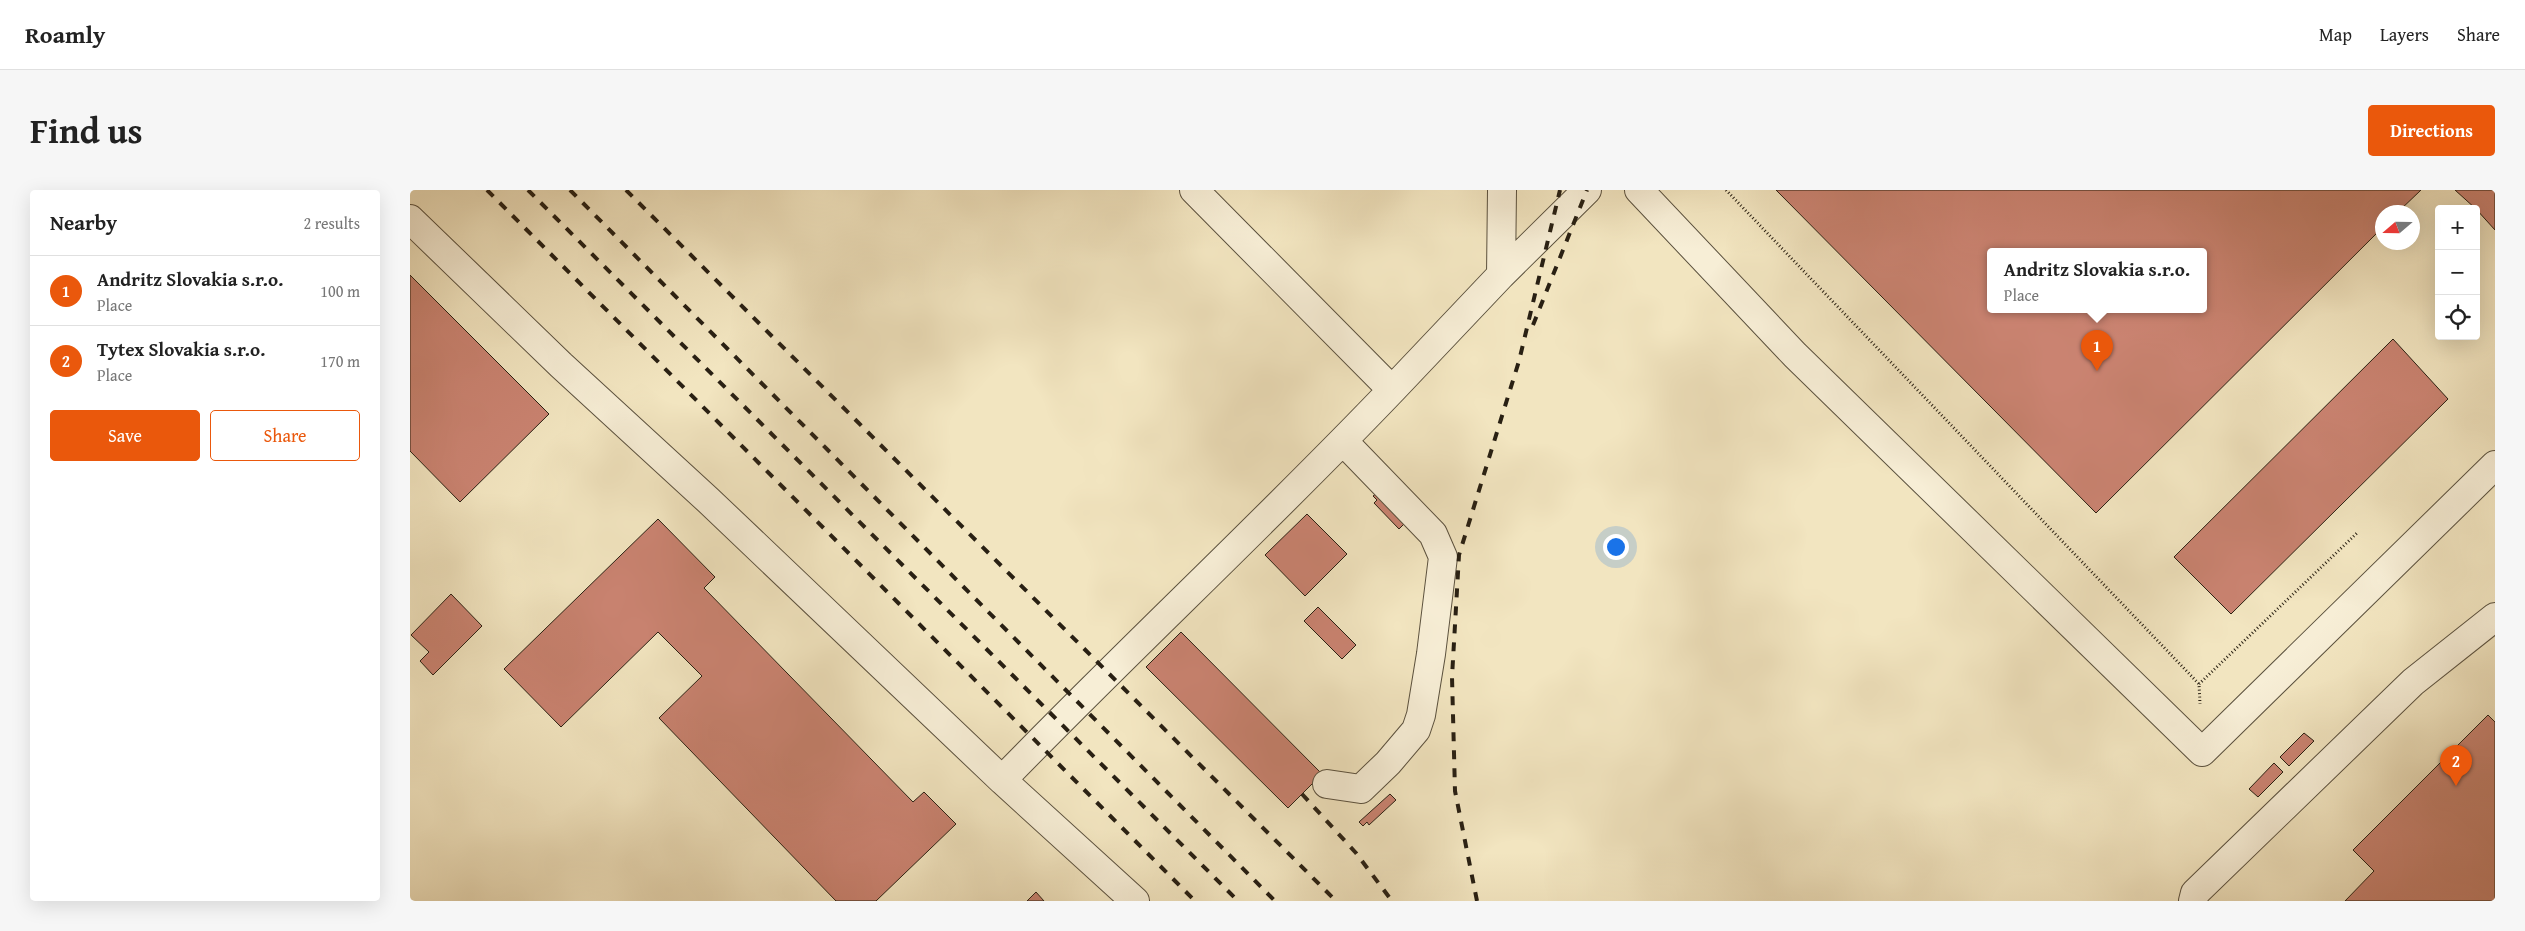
<!DOCTYPE html>
<html lang="en">
<head>
<meta charset="utf-8">
<style>
	:root { --surface:#fff; --page:#f6f6f6; --text:#222; --muted:#767676; --line:#e0e0e0; --accent:#ea580c }
	body { margin:0; font-family:"Gentium Book Plus",serif; background:var(--page); color:var(--text) }
	.controls { position:absolute; right:15px; top:15px; display:grid; overflow:hidden; border-radius:5px; box-shadow:0 5px 20px #0002 }
	.controls button { width:45px; height:45px; display:grid; place-items:center; padding:0; border:0; border-bottom:1px solid var(--line); background:var(--surface); color:var(--text); font:25px sans-serif }
	.compass { position:absolute; left:1965px; top:15px; width:45px; height:45px; border-radius:50%; background:var(--surface); box-shadow:0 5px 20px #0002; rotate:250deg }
	.you { position:absolute; left:1205px; top:356px; width:18px; height:18px; margin:-12px; border:4px solid #fff; border-radius:50%; background:#1a73e8; box-shadow:0 0 0 8px #1a73e833 }
	.badge { display:grid; place-items:center; width:32px; height:32px; border-radius:50%; background:var(--accent); color:#fff; font-size:16px; font-weight:700 }
	.pin { position:absolute; translate:-50% -41px; filter:drop-shadow(0 1px 2px #0008) }
	.pin::after { content:''; position:absolute; top:26px; width:18px; height:15px; background:inherit; clip-path:polygon(0 0,100% 0,50% 100%) }
	.popup { position:absolute; left:1577px; top:58px; width:220px; height:65px; box-sizing:border-box; display:grid; place-content:center; border-radius:5px; background:var(--surface); filter:drop-shadow(0 1px 4px #0005); font-size:16px; white-space:nowrap; color:var(--muted) }
	.popup b { font-size:19px; color:var(--text) }
	.popup::after { content:''; position:absolute; left:50%; top:100%; margin-left:-10px; border:10px solid transparent; border-top-color:var(--surface) }
	.list { margin:0; padding:0; list-style:none }
	h2 { display:flex; justify-content:space-between; align-items:center; height:65px; margin:0; padding:0 20px; font-size:21px }
	h2 small { font-size:16px; font-weight:400; color:var(--muted) }
	.list li { display:grid; grid-template-columns:32px 1fr auto; gap:15px; align-items:center; box-sizing:border-box; height:70px; padding:0 20px; border-top:1px solid var(--line) }
	.list b { display:block; font-size:19px; white-space:nowrap }
	.list p { margin:0; font-size:16px; white-space:nowrap; color:var(--muted) }
	.list em { font-size:16px; font-style:normal; color:var(--muted) }
	.actions { display:flex; gap:10px; padding:15px 20px }
	.actions a { flex:1; padding:11px 0; border:1px solid var(--accent); border-radius:5px; text-align:center; font-size:18px; color:var(--accent) }
	.actions .main { background:var(--accent); color:#fff }
	.icon { flex:none; width:28px; height:28px; fill:none; stroke:currentColor; stroke-width:2; stroke-linecap:round; stroke-linejoin:round }
	.map { position:relative; flex:none; width:2085px; height:711px; overflow:hidden; border-radius:5px }
	header { display:flex; align-items:center; gap:30px; box-sizing:border-box; height:70px; padding:0 25px; background:var(--surface); border-bottom:1px solid var(--line) }
	header strong { font-size:24px }
	nav { display:flex; gap:28px; margin-inline-start:auto; font-size:18px }
	.intro { display:flex; align-items:center; justify-content:space-between; box-sizing:border-box; height:120px; padding:0 30px }
	h1 { margin:0; font-size:35px }
	.button { padding:12px 22px; border-radius:5px; background:var(--accent); color:#fff; font-size:18px; font-weight:700 }
	main { display:flex; gap:30px; padding:0 30px }
	aside { flex:1; background:var(--surface); border-radius:5px; box-shadow:0 5px 20px #0002 }
	.map>svg:first-child { display:block }
	.building { fill:#ca8371; stroke:#292013; fill-rule:evenodd }
	.lines { fill:none; stroke-linecap:round; stroke-linejoin:round }
	.minor-casing { stroke:#5b513e; stroke-width:30 }
	.path { stroke:#292013; stroke-width:3; stroke-dasharray:1 2.5; stroke-linecap:butt }
	.minor { stroke:#f7eed6; stroke-width:28 }
	.rail { stroke:#292013; stroke-width:4; stroke-dasharray:9 9; stroke-linecap:butt }
</style>
</head>
<body>
<header>
<strong>Roamly</strong>
<nav><a>Map</a><a>Layers</a><a>Share</a></nav>
</header>
<div class="intro"><h1>Find us</h1><a class="button">Directions</a></div>
<main>
<aside>
<h2>Nearby<small>2 results</small></h2>
<ul class="list">
<li><span class="badge">1</span><div><b>Andritz Slovakia s.r.o.</b><p>Place</p></div><em>100 m</em></li>
<li><span class="badge">2</span><div><b>Tytex Slovakia s.r.o.</b><p>Place</p></div><em>170 m</em></li>
</ul>
<div class="actions"><a class="main">Save</a><a>Share</a></div>
</aside>
<div class="map">
<svg width="2085" height="711" viewBox="0 0 2085 711">
	<rect width="100%" height="100%" fill="#f2e5c0"/>
	<filter id="stains"><feTurbulence type="fractalNoise" baseFrequency=".004" numOctaves="4"/><feColorMatrix values="0 0 0 0 .2 0 0 0 0 .09 0 0 0 0 .02 0 0 0 .5 -.17"/></filter>
	<radialGradient id="worn" r=".72"><stop offset=".6" stop-color="#630" stop-opacity="0"/><stop offset="1" stop-color="#630" stop-opacity=".3"/></radialGradient>
	<path class="building" d="M1366 0H2011L1988 22H1972V38L1686 323ZM1581 62H1793V120H1581Z
		M2045 0H2085V40L2066 19Z
		M0 85 139 224 50 312 0 261Z
		M1983 149 2038 209 1821 424 1764 367Z
		M967 303 995 333 989 339 964 313 967 310 963 306Z
		M897 324 937 364 895 406 855 365Z
		M248 329 305 387 294 398 503 612 514 602 546 634 466 711H426L249 528 292 486 248 442 151 537 94 479Z
		M41 404 72 436 23 485 10 471 19 462 1 445Z
		M908 417 946 455 932 469 894 431Z
		M771 442 912 584 878 618 736 477Z
		M2078 525 2085 532V711H1935L1964 681 1943 660Z
		M1894 543 1904 551 1879 576 1870 567Z
		M1864 573 1873 582 1848 607 1839 599Z
		M980 604 986 610 959 635 957 632 953 636 949 632Z
		M626 702 634 711H617Z"/>
	<g class="lines">
		<g class="minor-casing">
			<path id="minor" d="M1229 0 1385 165 1792 562 2085 275
				M0 29 151 175 298 310 592 590
				M1091 85 1092 0
				M982 200 1091 85 1177 0
				M917 594 951 599 978 573 1006 540 1011 525 1021 464 1033 367 1023 344 933 251
				M725 711 592 590C720 458 855 333 982 200L784 0
				M1783 711 1785 703 2003 492 2085 427"/>
		</g>
		<path class="path" d="M1316 0 1789 494 1790 514
			M1789 494 1947 343"/>
		<use href="#minor" class="minor"/>
		<path class="rail" d="M77 0 785 711
			M118 0 828 711
			M160 0 865 711
			M216 0 926 711
			M1123 135 1177 0
			M892 604 946 663 982 711
			M1067 711 1045 601 1042 487 1049 365 1109 171 1150 0"/>
	</g>
	<rect width="100%" height="100%" filter="url(#stains)"/>
	<rect width="100%" height="100%" fill="url(#worn)"/>
</svg>
<div class="controls">
<button>+</button>
<button>−</button>
<button><svg class="icon" aria-label="locate" viewBox="0 0 24 24"><circle cx="12" cy="12" r="6"/><path d="M12 2v4M12 18v4M2 12h4M18 12h4"/></svg></button>
</div>
<svg class="compass" viewBox="-18 -18 36 36"><path d="M0-13l5 13h-10z" fill="#e53935"/><path d="M0 13l5-13h-10z" fill="#767676"/></svg>
<div class="you"></div>
<div class="pin badge" style="left:1687px;top:181px">1</div>
<div class="popup"><b>Andritz Slovakia s.r.o.</b>Place</div>
<div class="pin badge" style="left:2046px;top:596px">2</div>
</div>
</main>
</body>
</html>
